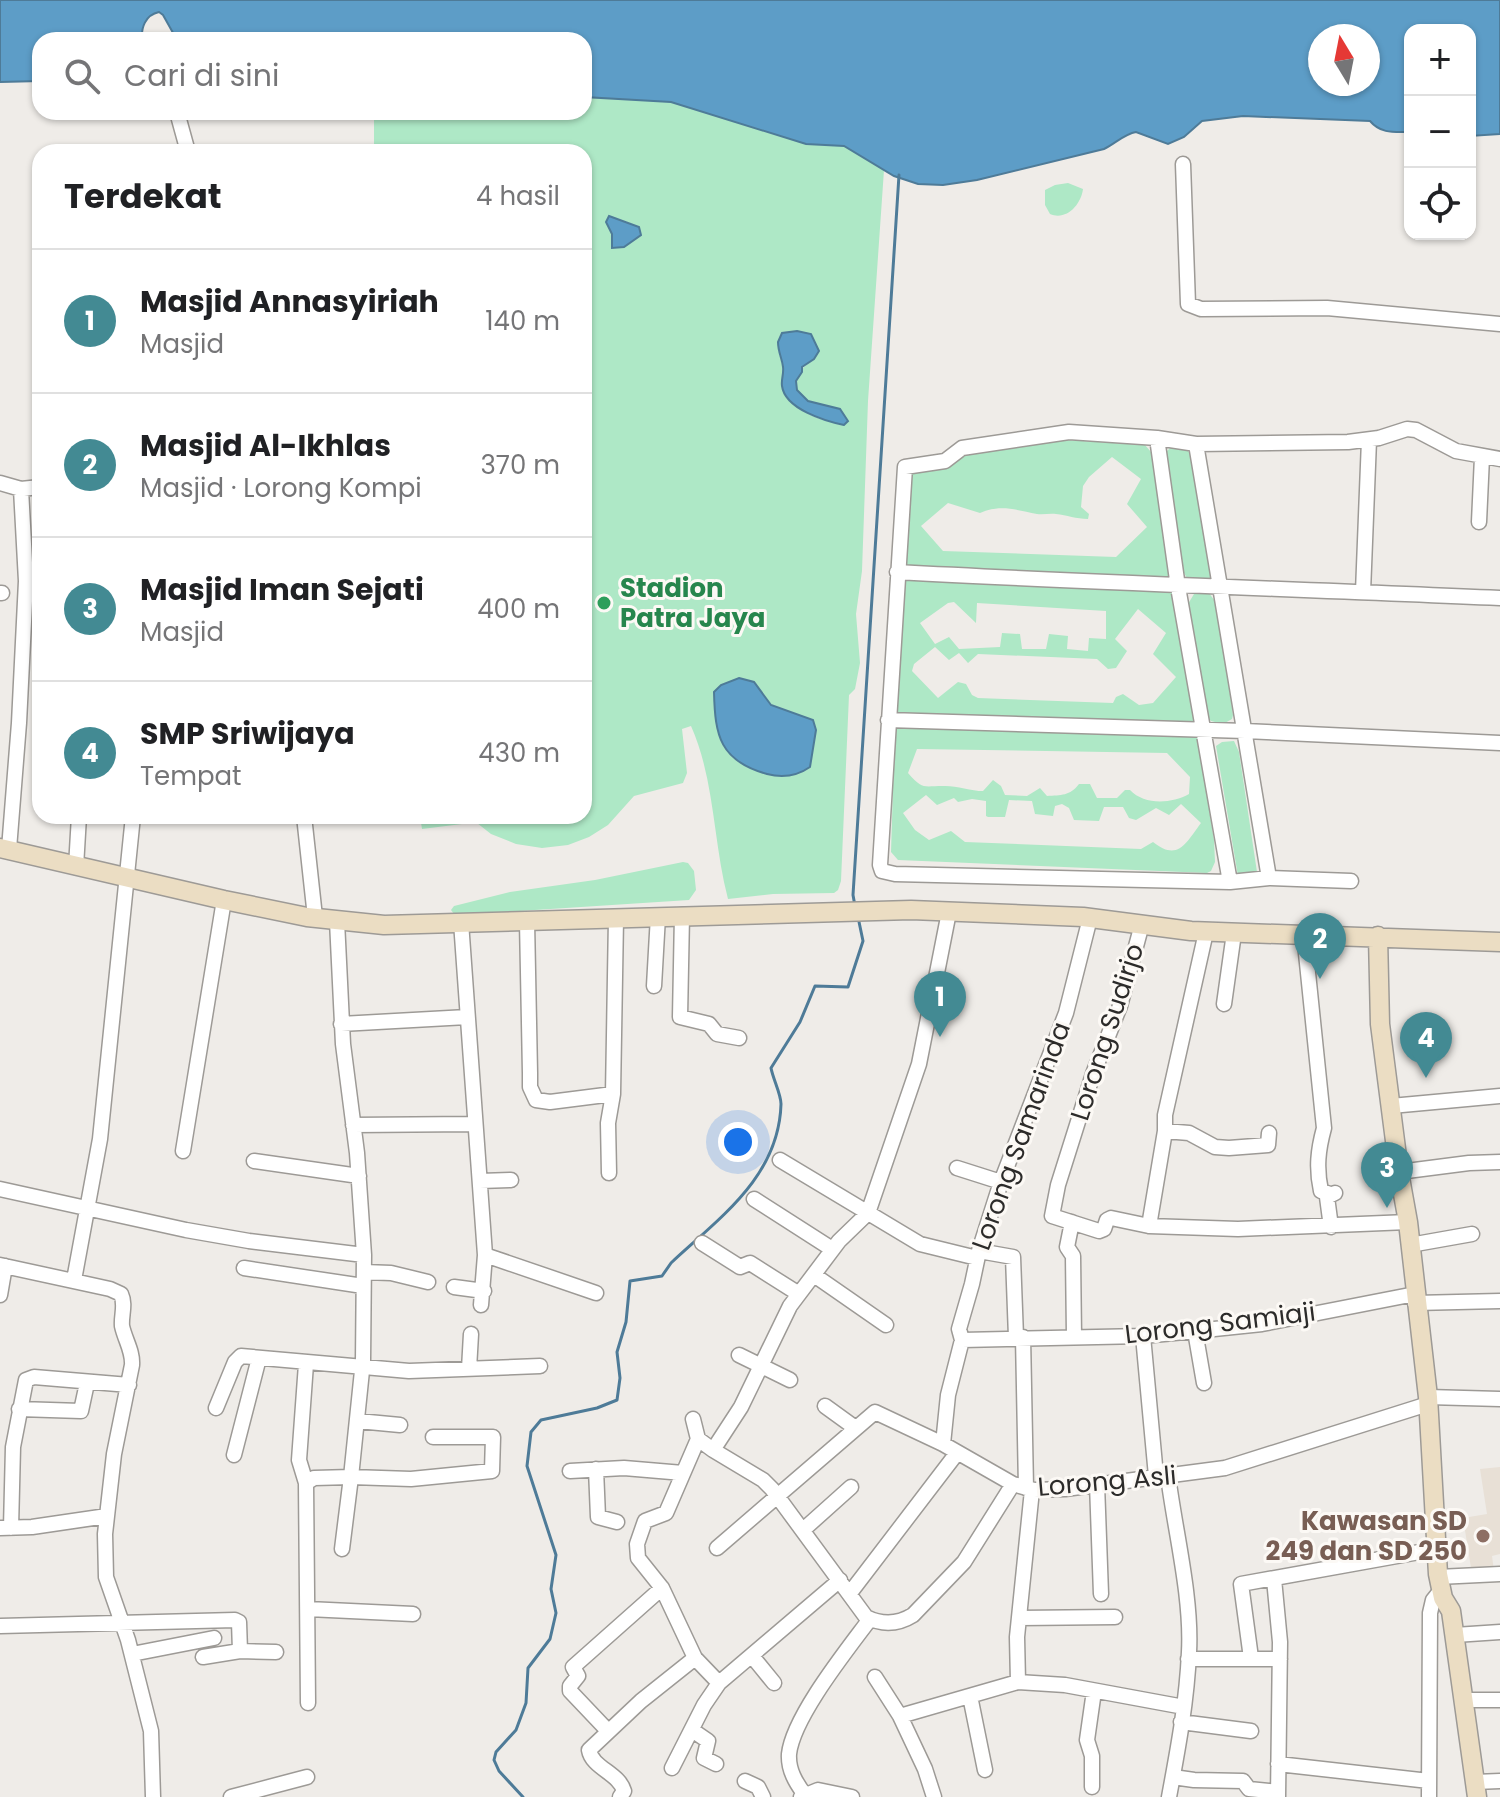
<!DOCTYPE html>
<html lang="id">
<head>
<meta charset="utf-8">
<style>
	:root { --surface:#fff; --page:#f2f2f2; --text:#202124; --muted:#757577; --line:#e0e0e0; --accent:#438a93 }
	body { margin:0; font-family:Poppins,sans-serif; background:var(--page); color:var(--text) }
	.controls { position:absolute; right:24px; top:24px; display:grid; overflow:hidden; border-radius:16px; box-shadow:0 2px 6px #0004 }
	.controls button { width:72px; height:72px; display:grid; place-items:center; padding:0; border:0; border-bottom:2px solid var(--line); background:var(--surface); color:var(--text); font:40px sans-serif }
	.compass { position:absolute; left:1308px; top:24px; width:72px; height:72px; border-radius:50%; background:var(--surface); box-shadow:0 2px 6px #0004; rotate:350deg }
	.you { position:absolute; left:738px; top:1142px; width:28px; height:28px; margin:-20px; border:6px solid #fff; border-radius:50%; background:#1a73e8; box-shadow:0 0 0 12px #1a73e833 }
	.badge { display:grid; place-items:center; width:52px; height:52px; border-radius:50%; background:var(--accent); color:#fff; font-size:26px; font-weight:700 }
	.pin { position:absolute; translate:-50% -66px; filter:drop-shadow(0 2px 4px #0008) }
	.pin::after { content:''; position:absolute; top:42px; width:28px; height:24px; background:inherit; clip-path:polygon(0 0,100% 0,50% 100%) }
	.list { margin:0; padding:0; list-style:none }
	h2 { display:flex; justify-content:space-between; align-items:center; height:104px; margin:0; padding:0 32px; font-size:34px }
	h2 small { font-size:26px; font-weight:400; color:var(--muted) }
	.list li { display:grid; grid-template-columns:52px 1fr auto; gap:24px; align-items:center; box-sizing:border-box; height:144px; padding:0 32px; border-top:2px solid var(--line) }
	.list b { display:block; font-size:30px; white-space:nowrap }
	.list p { margin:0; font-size:26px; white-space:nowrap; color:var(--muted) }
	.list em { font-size:26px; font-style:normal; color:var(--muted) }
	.icon { flex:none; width:44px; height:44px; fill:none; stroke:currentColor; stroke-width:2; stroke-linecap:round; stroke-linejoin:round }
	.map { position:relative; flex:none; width:1500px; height:1797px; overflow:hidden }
	.search { position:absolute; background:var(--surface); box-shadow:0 2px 6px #0004; left:32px; top:32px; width:560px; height:88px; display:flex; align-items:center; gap:20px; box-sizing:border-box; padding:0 28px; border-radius:24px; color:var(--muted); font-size:30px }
	.panel { position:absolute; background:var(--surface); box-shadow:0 2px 6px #0004; left:32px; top:144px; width:560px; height:680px; border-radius:24px }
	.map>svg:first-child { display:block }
	.built { fill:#e8e0d6 }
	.green { fill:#aee8c6; fill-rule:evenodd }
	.water { fill:#5d9dc7; stroke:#4e7b98; stroke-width:2; fill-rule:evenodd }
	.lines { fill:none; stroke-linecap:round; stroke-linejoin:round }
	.stream { stroke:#4e7b98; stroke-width:3 }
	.street-casing { stroke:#9d9a96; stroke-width:17 }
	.secondary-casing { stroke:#9d9a96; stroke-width:21 }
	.street { stroke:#fff; stroke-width:14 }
	.secondary { stroke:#ebddc3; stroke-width:18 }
	.leisure-dot { fill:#2e9e5b; stroke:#fcf9f5; stroke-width:3 }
	.education-dot { fill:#8d6e63; stroke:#fcf9f5; stroke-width:3 }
	.labels { text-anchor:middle; stroke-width:6; stroke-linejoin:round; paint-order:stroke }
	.leisure-label { font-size:26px; font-weight:bold; fill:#27864d; stroke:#fcf9f5; text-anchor:start }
	.street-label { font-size:26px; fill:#2c2b2a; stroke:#fcf9f5 }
	.education-label { font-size:26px; font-weight:bold; fill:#785e54; stroke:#fcf9f5; text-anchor:end }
</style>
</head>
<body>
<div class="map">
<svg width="1500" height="1797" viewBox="0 0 1500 1797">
	<rect width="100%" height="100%" fill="#efece8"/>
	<path class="built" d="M1500 1467V1554L1492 1556 1494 1571 1472 1574 1463 1518 1487 1514 1480 1469Z"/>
	<path class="green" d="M584 97 671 102 818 145 844 146 884 170 868 401 862 571 856 614 860 663 855 689 849 695 841 881 838 890 834 893 773 894 728 899C713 842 715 780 691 726L682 729 687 773 683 783 634 796 608 825 589 837 568 845 542 848 516 844 491 834 477 823H470L422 829 420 816H584V152H374V112H584ZM782 333 814 359C803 366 793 377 797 390L808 401 840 409 847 421C829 427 788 409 783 389 781 381 785 372 782 363 779 352 775 344 782 333Z
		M1068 183 1083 189C1081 205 1066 221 1050 214L1045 205V190L1055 185Z
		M1050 439 1145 445 1151 452 1214 840 1215 862 1211 871 1207 873 898 860 891 852 895 724 910 474 946 465 963 455ZM1112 457 1141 479 1127 504 1147 527 1116 557 943 551 921 526 948 503 980 513C1000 504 1017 510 1037 514 1043 515 1050 513 1056 514 1067 515 1076 519 1088 519L1089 514 1081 507 1083 486 1089 477ZM954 602 976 623 977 603 1106 611V639L1089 638 1088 651 1067 649 1068 636 1049 634 1046 649H1022L1020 634 1002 633 1000 647 959 649 949 637 935 644 920 623 948 603ZM1138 609 1166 633 1153 654 1176 677 1153 703 1139 705 1123 694 1116 697 1113 703 978 698 972 695 966 684 958 682 938 698 912 671 914 664 935 647 949 660 959 653 968 663 978 654 1097 659 1108 669 1116 668 1127 651 1115 639ZM917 749 1167 753 1190 777 1189 794C1171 804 1144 805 1130 790H1125L1117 798H1097L1090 784H1079C1070 796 1061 795 1047 796L1040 788 1027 796 1005 795 1001 786 993 780 983 791C971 791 954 785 943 786 923 786 923 790 908 773ZM926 795 937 805 954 798 958 802 972 799 986 801V816L988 817H1005L1009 800 1032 801 1035 814 1053 816 1055 806 1062 804 1069 808 1074 820 1099 821 1104 807H1123L1129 818 1136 820 1156 808 1169 815 1181 804 1201 823C1186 843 1178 862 1153 842L1141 849 965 842 951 831 929 840 915 830 903 813Z
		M1172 446 1186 449 1192 455 1212 576 1209 580 1189 581 1182 570 1166 452Z
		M1209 593 1217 604 1233 715 1232 719 1223 724 1211 721 1206 715 1188 604 1194 594Z
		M1234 741 1239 752 1257 872V874L1238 876 1216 746 1222 742Z
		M683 862 688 863 694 871 696 890 689 900 459 915 454 914 451 910 454 906 510 892 595 880Z"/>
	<path class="water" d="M0 0H1500V134L1470 136V30H1410V132C1394 132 1381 134 1370 121L1243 116 1202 121 1184 137 1168 144 1136 132C1124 134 1115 144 1104 149L977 180 943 185 918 184 894 176 844 146 806 144 671 102 584 97V40H177L163 15 159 12C145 15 141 28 142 40H40V81L0 82ZM1368 36V84H1320V36Z
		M609 216 639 227 641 235 624 247 612 248V234L606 222Z
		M797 331 811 334 819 351 814 359 802 367V372L796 381 797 390 808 401 840 409 848 421 844 425C825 421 785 409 782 386 781 380 784 373 783 367 782 358 778 352 778 342L782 333Z
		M739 678 754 682 771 705 813 720 816 730 810 767C797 776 782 778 767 774 720 761 715 736 714 692L721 685Z"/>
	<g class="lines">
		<path class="stream" d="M855 906 853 895 899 175
			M523 1797 499 1771 494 1760 496 1752 516 1730 526 1703 528 1668 550 1639 556 1613 551 1589 556 1555 527 1466 531 1432 541 1420 597 1408 617 1400 620 1378 617 1352 626 1322 630 1281 662 1276 671 1263C719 1218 779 1177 781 1104 781 1094 773 1079 771 1068L800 1022 815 986 848 987 863 941 858 917"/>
		<g class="street-casing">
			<path id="street" d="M177 112 188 152
				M1183 164 1188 304 1201 309 1327 308 1500 324
				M1157 438 1178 587 1230 882
				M1196 444 1269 878
				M0 483 21 489 40 487
				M1479 522 1482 457
				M897 572C1098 583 1299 589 1500 598
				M1363 592 1369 440
				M0 593H2
				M888 720 1245 731 1500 743
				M304 816 315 917
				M9 849 19 723 26 581 21 489
				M76 867 79 816
				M1351 881 1269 878 1230 882 895 874 882 871 880 865 905 467 945 461 962 448 1069 432 1157 438 1196 444 1348 442 1379 438 1407 429 1416 430 1456 451 1500 459
				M682 915 680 1017 709 1024 717 1034 739 1038
				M1090 918 1066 1013 1001 1182 979 1251 972 1284 959 1329 962 1340 1143 1336 1195 1331 1262 1324 1415 1294
				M527 921 530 1073V1087L536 1100 550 1102 613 1094 608 1123 609 1173
				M461 922 485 1255 481 1305
				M1142 924 1120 1006 1093 1074 1058 1185 1052 1216 1099 1231 1104 1229 1107 1220 1111 1218 1149 1226 1238 1229 1408 1222
				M1304 934 1324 1128C1318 1150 1316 1168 1321 1191L1330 1194
				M654 986 658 916
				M1224 1004 1234 933
				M341 1024 467 1017
				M613 1094 616 918
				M1391 1106 1500 1096
				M353 1125 474 1124
				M1165 1131 1189 1133 1215 1147 1229 1148 1268 1145 1269 1133
				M183 1151 224 900
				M780 1160 920 1244 977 1258
				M254 1161 359 1176
				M957 1168 1001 1182
				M1399 1172 1469 1163 1500 1162
				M480 1181 511 1180
				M0 1189 186 1230 249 1241 364 1255
				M754 1199 832 1249
				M1072 1222 1067 1247 1073 1256 1074 1336
				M1149 1226 1165 1131V1115L1206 932
				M1331 1227 1327 1197 1335 1193
				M702 1243 740 1267 750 1263 799 1294
				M1410 1245 1472 1234
				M979 1251 1013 1257 1016 1337
				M485 1255 596 1293
				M0 1265 110 1289 121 1294C126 1305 121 1315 122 1326 125 1340 133 1351 132 1365L114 1454 105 1534 106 1577 128 1640 151 1731 153 1797
				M244 1268 363 1286
				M364 1272 391 1273 428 1282
				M814 1275 886 1325
				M74 1280 100 1139 133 816
				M454 1287 484 1291
				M0 1295 5 1266
				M1415 1303 1500 1301
				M1195 1331 1204 1383
				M1143 1336 1156 1476
				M1023 1337 1026 1488
				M739 1355 790 1380
				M469 1369 471 1334
				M1428 1397 1500 1399
				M825 1406 854 1427
				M216 1408 235 1362 241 1356 409 1371 540 1366
				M19 1409 81 1411 87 1383
				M693 1419 698 1439
				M358 1421 400 1425
				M943 1444 948 1395 962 1340
				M713 1450 763 1480 772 1489 866 1617C882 1625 897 1625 913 1615L964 1562 1013 1484
				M234 1455 259 1358
				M596 1469 598 1517 617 1522
				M570 1471 624 1468 683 1473
				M1168 1476C1175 1531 1192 1597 1189 1652 1187 1700 1178 1749 1169 1797
				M306 1483 299 1460 306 1364
				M1097 1484 1101 1594
				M0 1528 32 1527 107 1516
				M11 1528 13 1447 26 1380 34 1377 129 1385
				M803 1530 851 1487
				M717 1548 875 1412 943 1444 1013 1484 1034 1490 1065 1489 1225 1468 1428 1404
				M342 1549 351 1477 411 1479 492 1471 493 1437H433
				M1438 1577 1500 1574
				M1274 1579 1280 1642 1278 1797
				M840 1580 719 1683 695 1658 662 1588 638 1558 637 1544 645 1521 666 1513 698 1439 713 1450 741 1407 790 1306 839 1241 868 1213 919 1064 949 912
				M850 1593 957 1453
				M308 1609 413 1614
				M1019 1618 1115 1617
				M0 1626 235 1620 239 1622 240 1651 276 1652
				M1455 1635 1500 1632
				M132 1654 214 1638
				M752 1656 774 1683
				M203 1657 240 1651
				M1251 1658 1241 1584 1436 1549
				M1188 1659H1280
				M875 1677 900 1716
				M1018 1682 1017 1637 1032 1490
				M970 1696 985 1770
				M1464 1700H1500
				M308 1703 306 1483 314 1478 351 1477 363 1361 364 1255 357 1153 343 1044 337 921
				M1181 1722 1251 1731
				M692 1730 708 1741 704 1758 716 1764
				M608 1731 570 1691V1686L578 1676 573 1667 662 1588
				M1278 1764 1429 1781
				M672 1768 704 1705 719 1683
				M1173 1777 1194 1780 1243 1781 1249 1789 1278 1792
				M745 1781 758 1787 763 1797
				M1475 1782 1500 1781
				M1092 1787V1756L1087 1740 1094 1691
				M805 1795C796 1783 788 1770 789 1754 793 1717 847 1650 870 1619
				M231 1797 307 1777
				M620 1797 624 1791C619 1773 592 1768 589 1750L641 1701 695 1658
				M801 1797 818 1790 852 1797
				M934 1797 925 1769 900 1716 1018 1682 1065 1685 1184 1707
				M1429 1797 1430 1613 1433 1600 1441 1590"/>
		</g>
		<g class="secondary-casing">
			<path id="secondary" d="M0 848 224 900 307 917 384 925 911 910 1083 917 1191 931 1500 942
				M1378 936 1380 1024 1399 1172 1408 1222 1428 1397 1438 1574 1443 1598 1451 1611 1477 1797"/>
		</g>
		<use href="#street" class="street"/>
		<use href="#secondary" class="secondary"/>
	</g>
	<circle class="leisure-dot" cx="604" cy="603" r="8"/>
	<circle class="education-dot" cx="1483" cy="1536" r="8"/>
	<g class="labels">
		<g class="leisure-label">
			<text x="620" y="597">Stadion<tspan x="620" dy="30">Patra Jaya</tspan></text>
		</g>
		<g class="street-label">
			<text transform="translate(1107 1032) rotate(-72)" y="9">Lorong Sudirjo</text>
			<text transform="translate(1021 1136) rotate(-70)" y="9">Lorong Samarinda</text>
			<text transform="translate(1220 1323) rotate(-7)" y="9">Lorong Samiaji</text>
			<text transform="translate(1107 1481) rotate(-5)" y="9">Lorong Asli</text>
		</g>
		<g class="education-label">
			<text x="1467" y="1530">Kawasan SD<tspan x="1467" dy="30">249 dan SD 250</tspan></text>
		</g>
	</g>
</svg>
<div class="controls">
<button>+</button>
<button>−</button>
<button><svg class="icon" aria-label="locate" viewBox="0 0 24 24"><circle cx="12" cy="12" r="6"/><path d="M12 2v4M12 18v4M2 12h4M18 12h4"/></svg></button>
</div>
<svg class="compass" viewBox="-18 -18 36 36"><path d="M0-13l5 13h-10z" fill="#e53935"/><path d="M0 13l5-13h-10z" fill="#757577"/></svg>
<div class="you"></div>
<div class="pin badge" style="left:940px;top:1037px">1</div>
<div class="pin badge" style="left:1320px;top:979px">2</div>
<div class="pin badge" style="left:1387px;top:1208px">3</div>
<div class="pin badge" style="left:1426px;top:1078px">4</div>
<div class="search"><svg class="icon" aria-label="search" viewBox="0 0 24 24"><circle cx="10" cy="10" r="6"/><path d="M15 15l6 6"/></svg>Cari di sini</div>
<section class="panel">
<h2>Terdekat<small>4 hasil</small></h2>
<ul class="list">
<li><span class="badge">1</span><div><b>Masjid Annasyiriah</b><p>Masjid</p></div><em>140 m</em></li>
<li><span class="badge">2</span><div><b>Masjid Al-Ikhlas</b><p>Masjid · Lorong Kompi</p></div><em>370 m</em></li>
<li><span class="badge">3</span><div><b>Masjid Iman Sejati</b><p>Masjid</p></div><em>400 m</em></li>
<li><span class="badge">4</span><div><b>SMP Sriwijaya</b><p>Tempat</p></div><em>430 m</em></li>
</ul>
</section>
</div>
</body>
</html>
